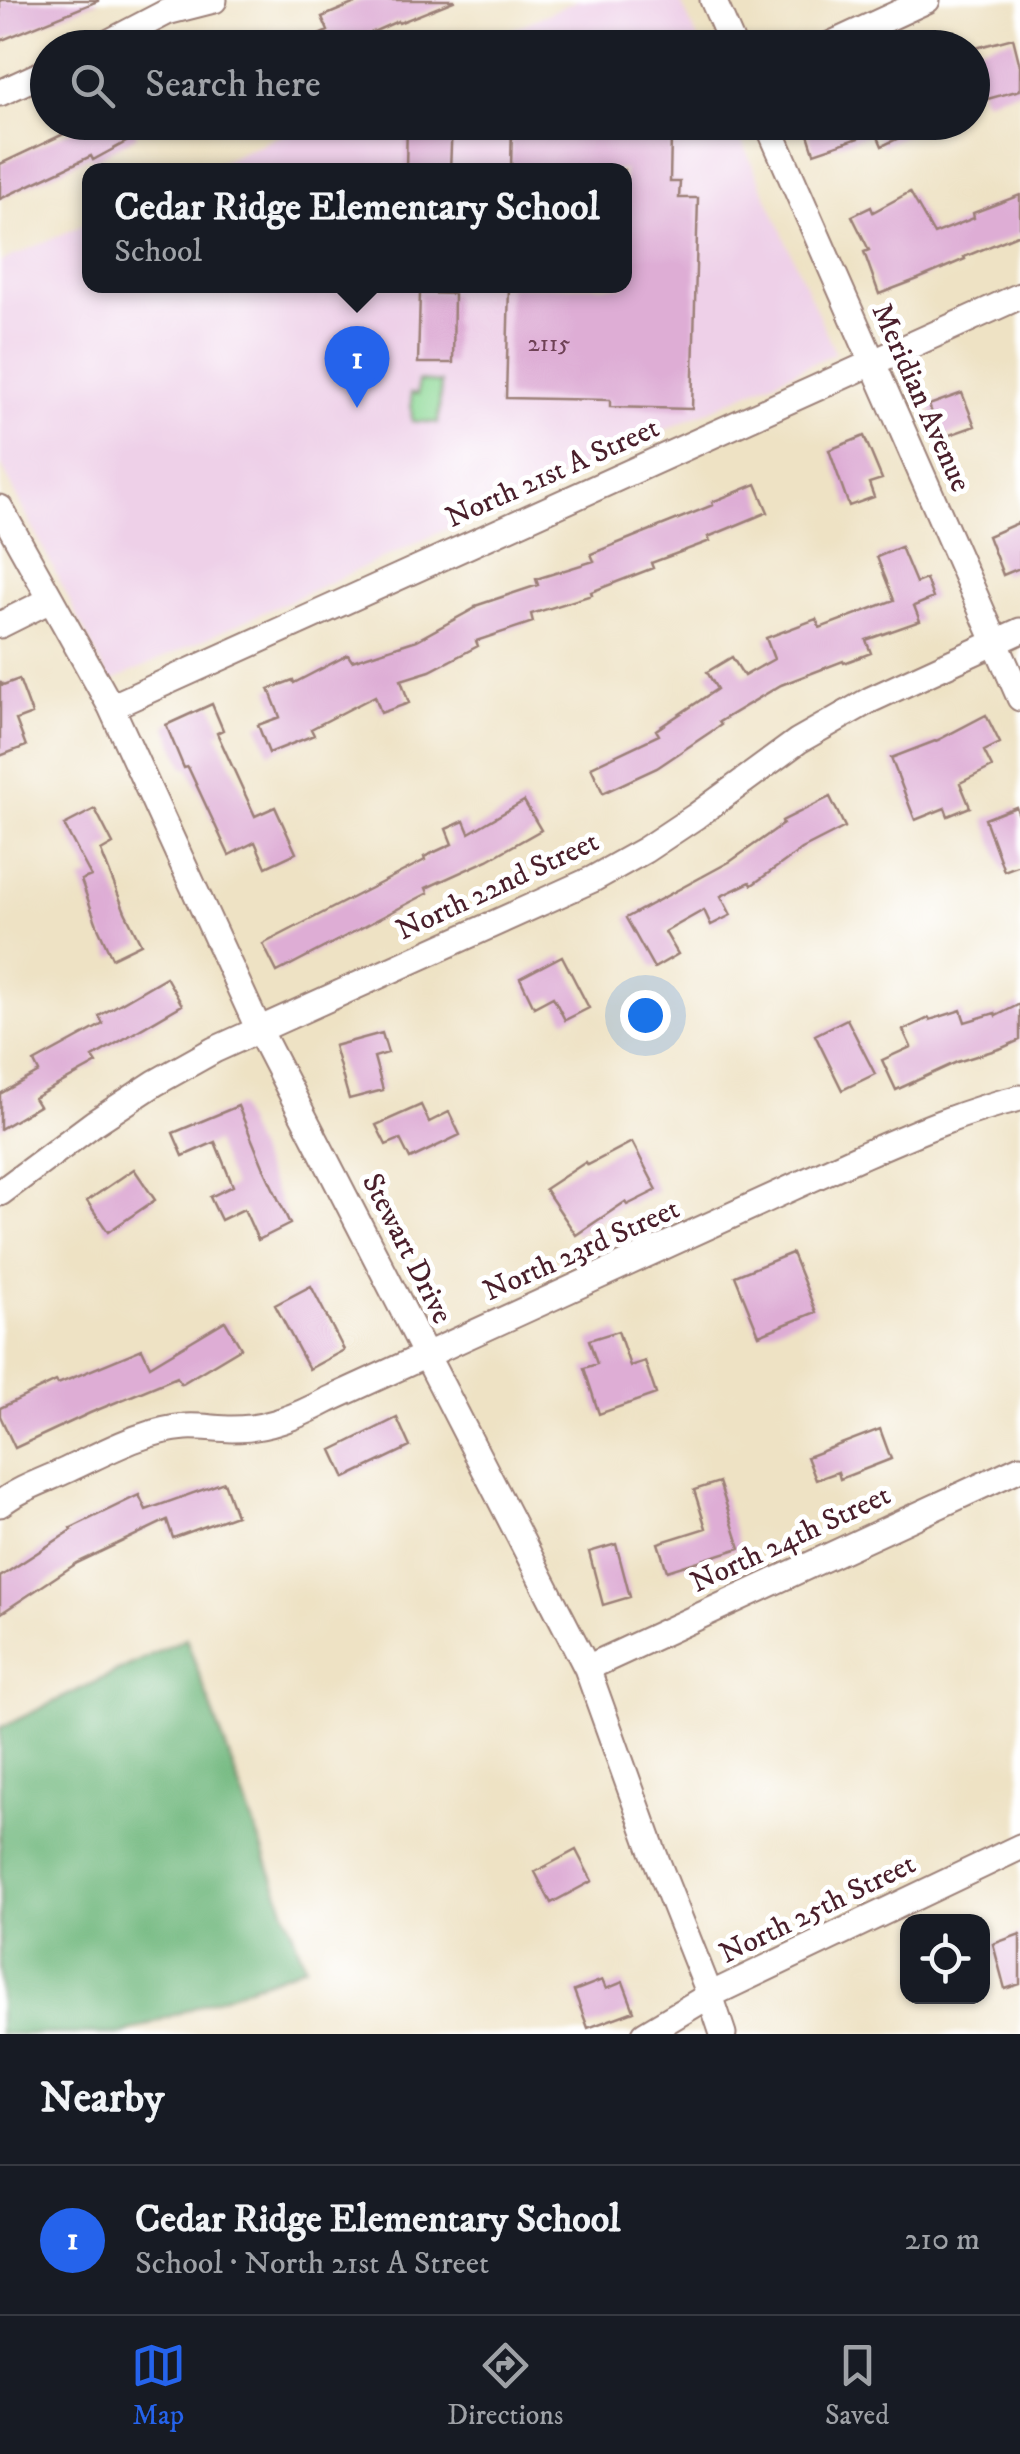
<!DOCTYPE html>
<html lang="en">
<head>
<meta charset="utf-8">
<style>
	:root { --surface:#171b24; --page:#20242c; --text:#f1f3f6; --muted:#9ea1a6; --line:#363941; --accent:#2563eb }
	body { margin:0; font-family:"IM FELL DW Pica",serif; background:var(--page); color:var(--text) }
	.controls { position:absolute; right:30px; bottom:30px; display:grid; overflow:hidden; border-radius:20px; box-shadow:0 2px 8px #0004 }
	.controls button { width:90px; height:90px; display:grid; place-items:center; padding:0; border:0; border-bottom:2px solid var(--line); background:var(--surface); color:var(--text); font:50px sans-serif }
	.you { position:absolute; left:645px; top:1015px; width:35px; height:35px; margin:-25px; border:8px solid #fff; border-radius:50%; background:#1a73e8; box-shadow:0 0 0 15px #1a73e833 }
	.badge { display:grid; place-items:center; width:65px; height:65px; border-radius:50%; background:var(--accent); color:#fff; font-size:32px; font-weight:700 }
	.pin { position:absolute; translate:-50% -82px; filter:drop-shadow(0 2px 5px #0008) }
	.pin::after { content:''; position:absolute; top:52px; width:35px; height:30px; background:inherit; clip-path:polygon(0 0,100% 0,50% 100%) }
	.popup { position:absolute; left:82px; top:163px; width:550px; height:130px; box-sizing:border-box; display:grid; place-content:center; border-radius:20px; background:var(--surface); filter:drop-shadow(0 2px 8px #0005); font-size:32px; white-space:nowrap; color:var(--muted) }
	.popup b { font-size:38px; color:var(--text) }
	.popup::after { content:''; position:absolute; left:50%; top:100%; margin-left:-20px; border:20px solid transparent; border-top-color:var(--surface) }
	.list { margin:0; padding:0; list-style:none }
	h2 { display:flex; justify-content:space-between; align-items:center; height:130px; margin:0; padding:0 40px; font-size:42px }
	h2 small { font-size:32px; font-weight:400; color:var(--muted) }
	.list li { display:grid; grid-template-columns:65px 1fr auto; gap:30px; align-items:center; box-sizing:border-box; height:150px; padding:0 40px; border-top:2px solid var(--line) }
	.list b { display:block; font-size:38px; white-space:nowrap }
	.list p { margin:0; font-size:32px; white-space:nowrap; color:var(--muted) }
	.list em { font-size:32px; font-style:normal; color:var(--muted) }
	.icon { flex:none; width:55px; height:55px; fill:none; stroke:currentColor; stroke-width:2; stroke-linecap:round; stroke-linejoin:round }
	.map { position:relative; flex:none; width:1020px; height:2034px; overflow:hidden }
	.search { position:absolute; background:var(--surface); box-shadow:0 2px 8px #0004; left:30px; right:30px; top:30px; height:110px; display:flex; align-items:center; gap:25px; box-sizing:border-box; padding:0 35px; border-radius:55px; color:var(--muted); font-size:38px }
	.sheet { height:280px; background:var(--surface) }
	nav { display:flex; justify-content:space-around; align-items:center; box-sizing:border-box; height:140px; border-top:2px solid var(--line); background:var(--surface); font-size:28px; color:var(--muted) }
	nav a { display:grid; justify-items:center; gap:5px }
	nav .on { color:var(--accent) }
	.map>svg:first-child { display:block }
	.built { fill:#eed0e8 }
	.green { fill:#8cd895; stroke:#6b7c60; stroke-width:2.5 }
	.forest { fill:#71b87e; stroke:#5e6c54; stroke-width:2.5 }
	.building { fill:#deadd5 }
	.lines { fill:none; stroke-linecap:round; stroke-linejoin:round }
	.minor-casing { stroke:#9c8078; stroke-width:29 }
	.minor { stroke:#fff; stroke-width:25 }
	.labels { text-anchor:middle; stroke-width:10; stroke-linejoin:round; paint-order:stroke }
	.number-label { font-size:25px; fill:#6f4256 }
	.street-label { font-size:30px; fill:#4a1f2b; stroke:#fff }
</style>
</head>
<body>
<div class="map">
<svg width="1020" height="2034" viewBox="0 0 1020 2034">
	<rect width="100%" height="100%" fill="#fff"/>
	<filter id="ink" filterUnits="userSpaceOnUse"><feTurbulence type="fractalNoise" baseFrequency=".01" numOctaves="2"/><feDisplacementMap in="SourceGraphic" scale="20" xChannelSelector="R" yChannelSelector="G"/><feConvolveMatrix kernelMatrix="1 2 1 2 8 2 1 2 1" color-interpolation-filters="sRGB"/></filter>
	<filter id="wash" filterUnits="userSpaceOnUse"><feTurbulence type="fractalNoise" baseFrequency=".0048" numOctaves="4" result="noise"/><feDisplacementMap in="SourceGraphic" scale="40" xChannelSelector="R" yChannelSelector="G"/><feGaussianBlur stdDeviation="2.25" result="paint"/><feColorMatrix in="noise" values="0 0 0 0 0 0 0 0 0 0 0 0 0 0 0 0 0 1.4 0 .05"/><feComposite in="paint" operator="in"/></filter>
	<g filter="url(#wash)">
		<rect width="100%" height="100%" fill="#eee2c4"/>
		<path class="built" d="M578 0H680L701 47H473Z
			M308 123H734L835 353 110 682 0 462V262L89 222 90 286H624V170H202Z"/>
		<path class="green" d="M418 381 441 383 438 423 412 421 411 393 418 394Z"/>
		<path class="forest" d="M186 1638 305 1966 123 2034H0V1728Z"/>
		<g id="blocks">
			<path class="building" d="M0 0H98V1L0 41Z
				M362 0H454V1L399 23 398 21 337 48H289L328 31 322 17Z
				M1013 38 1020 66V90L984 100 972 59V49Z
				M89 122H130L137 136 93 160 91 156 0 199V164Z
				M407 122H452L450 170H406Z
				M512 122H663L662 135H671L670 182H680L679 198H698L692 409 610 407V400L506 398 509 286H624V170H511Z
				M804 122H932L882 146 876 132 814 153Z
				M910 192 934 234 974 218 973 213 1020 195V234L964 257 965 259 918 279 879 294 864 252 869 250 852 216 871 207 873 212Z
				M420 293 454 294 453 363H418Z
				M962 393 975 426 941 438 929 405Z
				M864 436 882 479 869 483 874 497 849 506 829 450Z
				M756 484 768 512 708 537 710 541 651 563 653 568 591 592 592 595 531 614 533 622 476 641 478 646 430 671 401 680 409 703 381 713 375 696 311 729 314 735 269 753 258 725 280 717 269 689 293 680 294 683 348 655 352 661 417 640 475 608V606L538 585 536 579 594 561 591 554 713 505 712 502Z
				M1020 522V568L1003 575 988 536Z
				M901 547 916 583 926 579 933 598 914 606 920 621 866 640 871 653 844 663 843 661 781 685 719 722 721 725 657 768 603 793 591 767 659 735 656 730 717 689 707 672 732 657 744 676 774 659 766 638 816 619 820 628 894 600 877 557Z
				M19 679 32 714 16 720 26 746 0 756V682L3 685Z
				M212 704 223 730 217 733 255 816 275 807 296 853 266 867 255 842 229 855 188 767 184 768 166 725Z
				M986 715 1000 743 984 751 992 767 960 783 970 807 948 816 945 808 915 820 891 758 938 740Z
				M830 797 845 827 802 849 752 885 750 882 721 896 731 915 711 925 704 910 665 932 678 954 654 968 626 918 731 861 783 824 782 821Z
				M524 801 541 830 488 860 426 888 428 893 277 972 263 944 425 860 424 857 452 844 446 829 464 821 469 833Z
				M1016 807 1020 818V865L1004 871 985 819Z
				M95 809 113 844 101 851 125 912 141 944 112 958 97 925 81 880 91 876 64 825Z
				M562 956 589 1008 565 1020 553 997 534 1007 520 978Z
				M166 977 182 1005 93 1057 97 1063 34 1098 39 1106 0 1129V1094L39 1072 34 1062 103 1024 99 1016Z
				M1020 1004V1040L1002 1048 957 1062 896 1090 882 1060 911 1047 903 1030 929 1018 930 1020 961 1010 965 1022 995 1013 996 1016Z
				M847 1019 875 1074 842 1090 815 1035Z
				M382 1033 388 1053 374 1057 383 1090 349 1099 334 1046Z
				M421 1105 429 1122 449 1112 460 1135 410 1159 400 1139 386 1145 376 1125Z
				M238 1106 265 1171 290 1224 258 1240 244 1209 221 1220 210 1197 233 1186 215 1142 183 1156 173 1133Z
				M632 1142 657 1190 627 1205 625 1202 576 1235 545 1189 586 1162 588 1165Z
				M134 1169 155 1200 108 1232 87 1201Z
				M792 1253 816 1312 759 1335 735 1276Z
				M311 1286 344 1350 309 1369 275 1305Z
				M225 1321 241 1348 181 1384 177 1377 90 1413 15 1448 0 1416V1408L56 1381 58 1384 142 1349 150 1366Z
				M618 1331 630 1366 645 1361 656 1394 599 1414 584 1368 597 1364 589 1340Z
				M397 1418 410 1447 345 1478 332 1450Z
				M880 1429 891 1459 840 1479 838 1472 816 1480 807 1457Z
				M224 1482 236 1515 173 1538 167 1520 77 1563 0 1614V1577L72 1530 71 1528 139 1495 146 1510Z
				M719 1482 740 1548 667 1571 658 1543 706 1528 694 1490Z
				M616 1544 630 1597 603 1605 589 1552Z
				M576 1850 592 1881 551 1903 535 1872Z
				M1020 1934V1984L1005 1989 993 1944Z
				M602 1980 606 1989 623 1982 634 2011 588 2028 574 1991Z"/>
		</g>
	</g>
	<g filter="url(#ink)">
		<use href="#blocks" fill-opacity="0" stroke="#9c8078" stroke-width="2.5"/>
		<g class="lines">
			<g class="minor-casing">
				<path id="minor" d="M713 0 734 48
					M98 48 167 12 214 0
					M823 48 927 0
					M0 93 48 71
					M767 122 1020 698
					M0 508 111 707 259 1030 587 1668 652 1849 710 1995 723 2034
					M0 625 50 600
					M111 707 1020 296
					M0 1193 94 1123 155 1083 214 1050 593 879 645 850 696 816 798 741 870 700 1020 631
					M0 1504C20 1488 46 1480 69 1469 106 1452 144 1430 186 1427 201 1426 217 1429 232 1429 268 1429 298 1416 328 1400L859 1157C912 1134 964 1111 1020 1098
					M587 1668 1020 1468
					M645 2034 710 1995 1020 1847"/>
			</g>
			<use href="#minor" class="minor"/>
		</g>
	</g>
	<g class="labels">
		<g class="number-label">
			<text x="549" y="351">2115</text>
		</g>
		<g class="street-label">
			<text transform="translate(922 397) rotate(66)" y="10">Meridian Avenue</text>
			<text transform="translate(552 472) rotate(-24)" y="10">North 21st A Street</text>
			<text transform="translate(497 885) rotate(-25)" y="10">North 22nd Street</text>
			<text transform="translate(408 1248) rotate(63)" y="10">Stewart Drive</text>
			<text transform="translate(581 1249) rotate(-24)" y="10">North 23rd Street</text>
			<text transform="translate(790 1538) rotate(-25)" y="10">North 24th Street</text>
			<text transform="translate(817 1908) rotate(-26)" y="10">North 25th Street</text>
		</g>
	</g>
</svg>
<div class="controls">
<button><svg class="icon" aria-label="locate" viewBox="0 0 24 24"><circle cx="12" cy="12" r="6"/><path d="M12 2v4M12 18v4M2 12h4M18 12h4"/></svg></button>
</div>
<div class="you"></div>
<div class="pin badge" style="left:357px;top:408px">1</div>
<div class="popup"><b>Cedar Ridge Elementary School</b>School</div>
<div class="search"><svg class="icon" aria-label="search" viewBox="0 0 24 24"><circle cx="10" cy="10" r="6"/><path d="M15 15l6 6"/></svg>Search here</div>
</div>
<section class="sheet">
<h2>Nearby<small></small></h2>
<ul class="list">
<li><span class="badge">1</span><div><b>Cedar Ridge Elementary School</b><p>School · North 21st A Street</p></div><em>210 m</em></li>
</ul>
</section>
<nav>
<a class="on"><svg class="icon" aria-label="map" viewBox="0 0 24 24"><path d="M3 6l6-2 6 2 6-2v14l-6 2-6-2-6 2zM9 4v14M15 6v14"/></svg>Map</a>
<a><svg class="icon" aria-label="directions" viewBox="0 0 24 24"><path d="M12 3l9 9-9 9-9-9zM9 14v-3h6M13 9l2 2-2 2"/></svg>Directions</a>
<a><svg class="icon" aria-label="saved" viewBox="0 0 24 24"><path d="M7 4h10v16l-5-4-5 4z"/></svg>Saved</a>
</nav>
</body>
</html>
